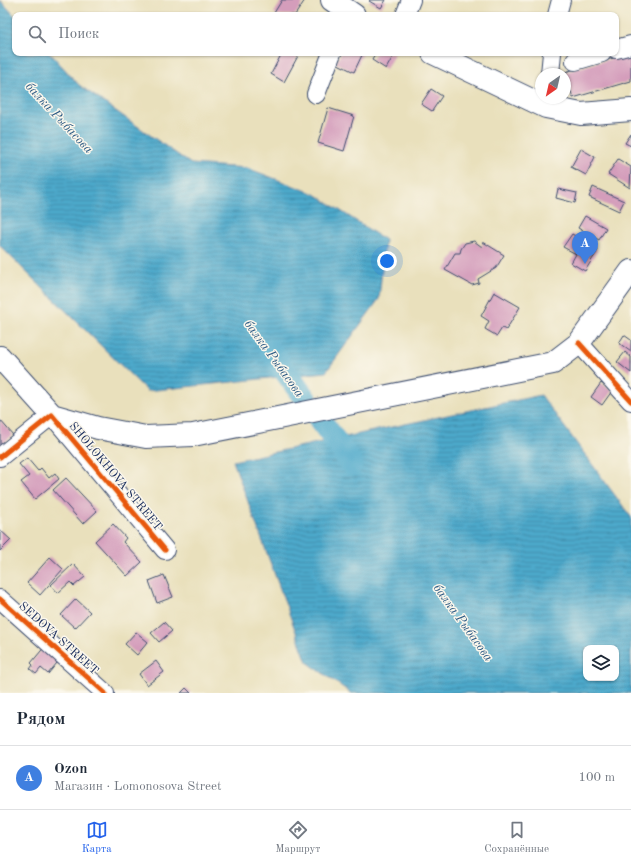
<!DOCTYPE html>
<html lang="ru">
<head>
<meta charset="utf-8">
<style>
	:root { --surface:#fff; --page:#f2f2f3; --text:#1f2937; --muted:#747a83; --line:#e0e1e3; --accent:#2563eb }
	body { margin:0; font-family:"Old Standard TT",serif; background:var(--page); color:var(--text) }
	.controls { position:absolute; right:12px; bottom:12px; display:grid; overflow:hidden; border-radius:8px; box-shadow:0 1px 3px #0004 }
	.controls button { width:36px; height:36px; display:grid; place-items:center; padding:0; border:0; border-bottom:1px solid var(--line); background:var(--surface); color:var(--text); font:20px sans-serif }
	.compass { position:absolute; left:535px; top:68px; width:36px; height:36px; border-radius:50%; background:var(--surface); box-shadow:0 1px 3px #0004; rotate:214deg }
	.you { position:absolute; left:387px; top:261px; width:14px; height:14px; margin:-10px; border:3px solid #fff; border-radius:50%; background:#1a73e8; box-shadow:0 0 0 6px #1a73e833 }
	.badge { display:grid; place-items:center; width:26px; height:26px; border-radius:50%; background:var(--accent); color:#fff; font-size:13px; font-weight:700 }
	.pin { position:absolute; translate:-50% -33px; filter:drop-shadow(0 1px 2px #0008) }
	.pin::after { content:''; position:absolute; top:21px; width:14px; height:12px; background:inherit; clip-path:polygon(0 0,100% 0,50% 100%) }
	.list { margin:0; padding:0; list-style:none }
	h2 { display:flex; justify-content:space-between; align-items:center; height:52px; margin:0; padding:0 16px; font-size:17px }
	h2 small { font-size:13px; font-weight:400; color:var(--muted) }
	.list li { display:grid; grid-template-columns:26px 1fr auto; gap:12px; align-items:center; box-sizing:border-box; height:64px; padding:0 16px; border-top:1px solid var(--line) }
	.list b { display:block; font-size:15px; white-space:nowrap }
	.list p { margin:0; font-size:13px; white-space:nowrap; color:var(--muted) }
	.list em { font-size:13px; font-style:normal; color:var(--muted) }
	.icon { flex:none; width:22px; height:22px; fill:none; stroke:currentColor; stroke-width:2; stroke-linecap:round; stroke-linejoin:round }
	.map { position:relative; flex:none; width:631px; height:693px; overflow:hidden }
	.search { position:absolute; background:var(--surface); box-shadow:0 1px 3px #0004; left:12px; right:12px; top:12px; height:44px; display:flex; align-items:center; gap:10px; box-sizing:border-box; padding:0 14px; border-radius:8px; color:var(--muted); font-size:15px }
	.sheet { height:116px; background:var(--surface) }
	nav { display:flex; justify-content:space-around; align-items:center; box-sizing:border-box; height:56px; border-top:1px solid var(--line); background:var(--surface); font-size:11px; color:var(--muted) }
	nav a { display:grid; justify-items:center; gap:2px }
	nav .on { color:var(--accent) }
	.map>svg:first-child { display:block }
	.water { fill:url(#water-rules); stroke:#346c94; fill-rule:evenodd }
	.lines { fill:none; stroke-linecap:round; stroke-linejoin:round }
	.river { stroke:#4da9cb; stroke-width:23 }
	.building { fill:#d49dbb }
	.minor-casing { stroke:#3a4a6c; stroke-width:20 }
	.major-casing { stroke:#3a4a6c; stroke-width:24 }
	.minor { stroke:#fff; stroke-width:18 }
	.major { stroke:#fff; stroke-width:22 }
	.cycleway-casing { stroke:#fbf7ec; stroke-width:8 }
	.cycleway { stroke:#e8590c; stroke-width:5 }
	.labels { text-anchor:middle; stroke-width:3; stroke-linejoin:round; paint-order:stroke }
	.street-label { font-size:12px; fill:#1b2f5e; stroke:#fbf7ec }
	.water-label { font-size:13px; font-style:italic; fill:#2c5a84; stroke:#fbf7ec }
</style>
</head>
<body>
<div class="map">
<svg width="631" height="693" viewBox="0 0 631 693">
	<defs>
		<pattern id="water-rules" width="6" height="5" patternUnits="userSpaceOnUse"><rect width="6" height="5" fill="#4da9cb"/><path d="M0 2.5h6" fill="none" stroke="#3f8aa8"/></pattern>
	</defs>
	<rect width="100%" height="100%" fill="#fbf7ec"/>
	<filter id="ink" filterUnits="userSpaceOnUse"><feTurbulence type="fractalNoise" baseFrequency=".025" numOctaves="2"/><feDisplacementMap in="SourceGraphic" scale="8" xChannelSelector="R" yChannelSelector="G"/><feConvolveMatrix kernelMatrix="1 2 1 2 8 2 1 2 1" color-interpolation-filters="sRGB"/></filter>
	<filter id="wash" filterUnits="userSpaceOnUse"><feTurbulence type="fractalNoise" baseFrequency=".012" numOctaves="4" result="noise"/><feDisplacementMap in="SourceGraphic" scale="16" xChannelSelector="R" yChannelSelector="G"/><feGaussianBlur stdDeviation="0.9" result="paint"/><feColorMatrix in="noise" values="0 0 0 0 0 0 0 0 0 0 0 0 0 0 0 0 0 1.4 0 .05"/><feComposite in="paint" operator="in"/></filter>
	<g filter="url(#wash)">
		<rect width="100%" height="100%" fill="#e9e0bc"/>
		<path class="water" d="M0 0 15 16V53H50L79 85 191 164 247 168 315 194 385 240 379 299 326 372 147 391 0 246Z
			M541 395 631 517V693H351L307 662 233 461ZM586 648H616V678H586Z"/>
		<g class="lines">
			<path class="river" d="M270 350 352 464"/>
		</g>
		<g id="blocks">
			<path class="building" d="M282 0H305L295 15H278L274 13Z
				M370 0H386L381 8 369 1Z
				M282 53H292L298 56 284 82 271 74Z
				M341 53H363L354 72 336 63Z
				M376 53H395L386 69 372 60Z
				M631 53V81L573 98 565 72Z
				M431 89 442 96 432 111 421 104Z
				M328 108 354 116 344 151 318 143Z
				M631 134V146L625 143Z
				M581 149 595 157 586 175 571 167Z
				M618 159 631 167 630 188 608 174Z
				M593 187 624 201 619 211 589 197Z
				M558 189 577 193 575 203 556 198Z
				M585 216 606 228 599 240 578 228Z
				M572 234 598 250 585 271 571 263 576 254 563 247Z
				M474 241 482 247 483 242 504 255 496 268 478 279 479 283 472 285 445 270 455 253H460L461 249 465 243Z
				M494 292 520 307 506 330 502 328 497 336 485 329 489 321 481 316Z
				M624 335 631 340V352L619 343Z
				M625 352 631 357V373L617 362Z
				M601 383 612 391 602 405 591 397Z
				M0 420 13 435 0 446Z
				M27 458 38 471 41 468 49 478 55 473 59 479 35 499 21 482 29 476 19 464Z
				M66 478 97 511 83 524 53 490Z
				M113 524 126 538 123 542 142 562 127 576 95 541Z
				M0 530 11 540 0 551Z
				M50 557 63 569 40 595 27 583Z
				M73 564 85 577 74 586 70 582 58 593 51 585Z
				M164 575 173 597 157 603 149 581Z
				M76 599 90 612 75 628 61 615Z
				M164 622 172 631 159 642 151 633Z
				M136 632 148 642 137 655 125 644Z
				M46 645 61 658 48 674 41 668 36 674 30 669 33 665 31 663Z
				M156 661 164 672 147 685 139 674Z
				M186 688 191 693H181Z"/>
		</g>
	</g>
	<g filter="url(#ink)">
		<use href="#blocks" fill-opacity="0" stroke="#3a4a6c" stroke-width="1"/>
		<g class="lines">
			<g class="minor-casing">
				<path id="minor" d="M405 15 411 0
					M557 15 561 0
					M616 49 631 45
					M575 61 602 53
					M550 74 552 53
					M316 94 332 53
					M579 343 631 401
					M0 457 52 415 165 550
					M0 599 105 693"/>
			</g>
			<g class="major-casing">
				<path id="major" d="M332 0 354 15
					M433 53 546 107 581 114 631 110
					M0 357 52 415 98 428 146 437 193 435 553 363 579 343 631 271"/>
			</g>
			<use href="#minor" class="minor"/>
			<use href="#major" class="major"/>
			<g class="cycleway-casing">
				<path id="cycleway" d="M579 343 631 401
					M0 457 52 415 165 550
					M0 599 105 693"/>
			</g>
			<use href="#cycleway" class="cycleway"/>
		</g>
	</g>
	<g class="labels">
		<g class="street-label">
			<text transform="translate(116 476) rotate(50)" y="4">SHOLOKHOVA STREET</text>
			<text transform="translate(59 638) rotate(42)" y="4">SEDOVA STREET</text>
		</g>
		<g class="water-label">
			<text transform="translate(60 117) rotate(47)" y="5">балка Рыбасова</text>
			<text transform="translate(275 358) rotate(54)" y="5">балка Рыбасова</text>
			<text transform="translate(464 622) rotate(54)" y="5">балка Рыбасова</text>
		</g>
	</g>
</svg>
<div class="controls">
<button><svg class="icon" aria-label="layers" viewBox="0 0 24 24"><path d="M12 4l9 5-9 5-9-5zM3 14l9 5 9-5"/></svg></button>
</div>
<svg class="compass" viewBox="-18 -18 36 36"><path d="M0-13l5 13h-10z" fill="#e53935"/><path d="M0 13l5-13h-10z" fill="#747a83"/></svg>
<div class="you"></div>
<div class="pin badge" style="left:585px;top:264px;background:#3f7fe0">A</div>
<div class="search"><svg class="icon" aria-label="search" viewBox="0 0 24 24"><circle cx="10" cy="10" r="6"/><path d="M15 15l6 6"/></svg>Поиск</div>
</div>
<section class="sheet">
<h2>Рядом<small></small></h2>
<ul class="list">
<li><span class="badge" style="background:#3f7fe0">A</span><div><b>Ozon</b><p>Магазин · Lomonosova Street</p></div><em>100 m</em></li>
</ul>
</section>
<nav>
<a class="on"><svg class="icon" aria-label="map" viewBox="0 0 24 24"><path d="M3 6l6-2 6 2 6-2v14l-6 2-6-2-6 2zM9 4v14M15 6v14"/></svg>Карта</a>
<a><svg class="icon" aria-label="directions" viewBox="0 0 24 24"><path d="M12 3l9 9-9 9-9-9zM9 14v-3h6M13 9l2 2-2 2"/></svg>Маршрут</a>
<a><svg class="icon" aria-label="saved" viewBox="0 0 24 24"><path d="M7 4h10v16l-5-4-5 4z"/></svg>Сохранённые</a>
</nav>
</body>
</html>
